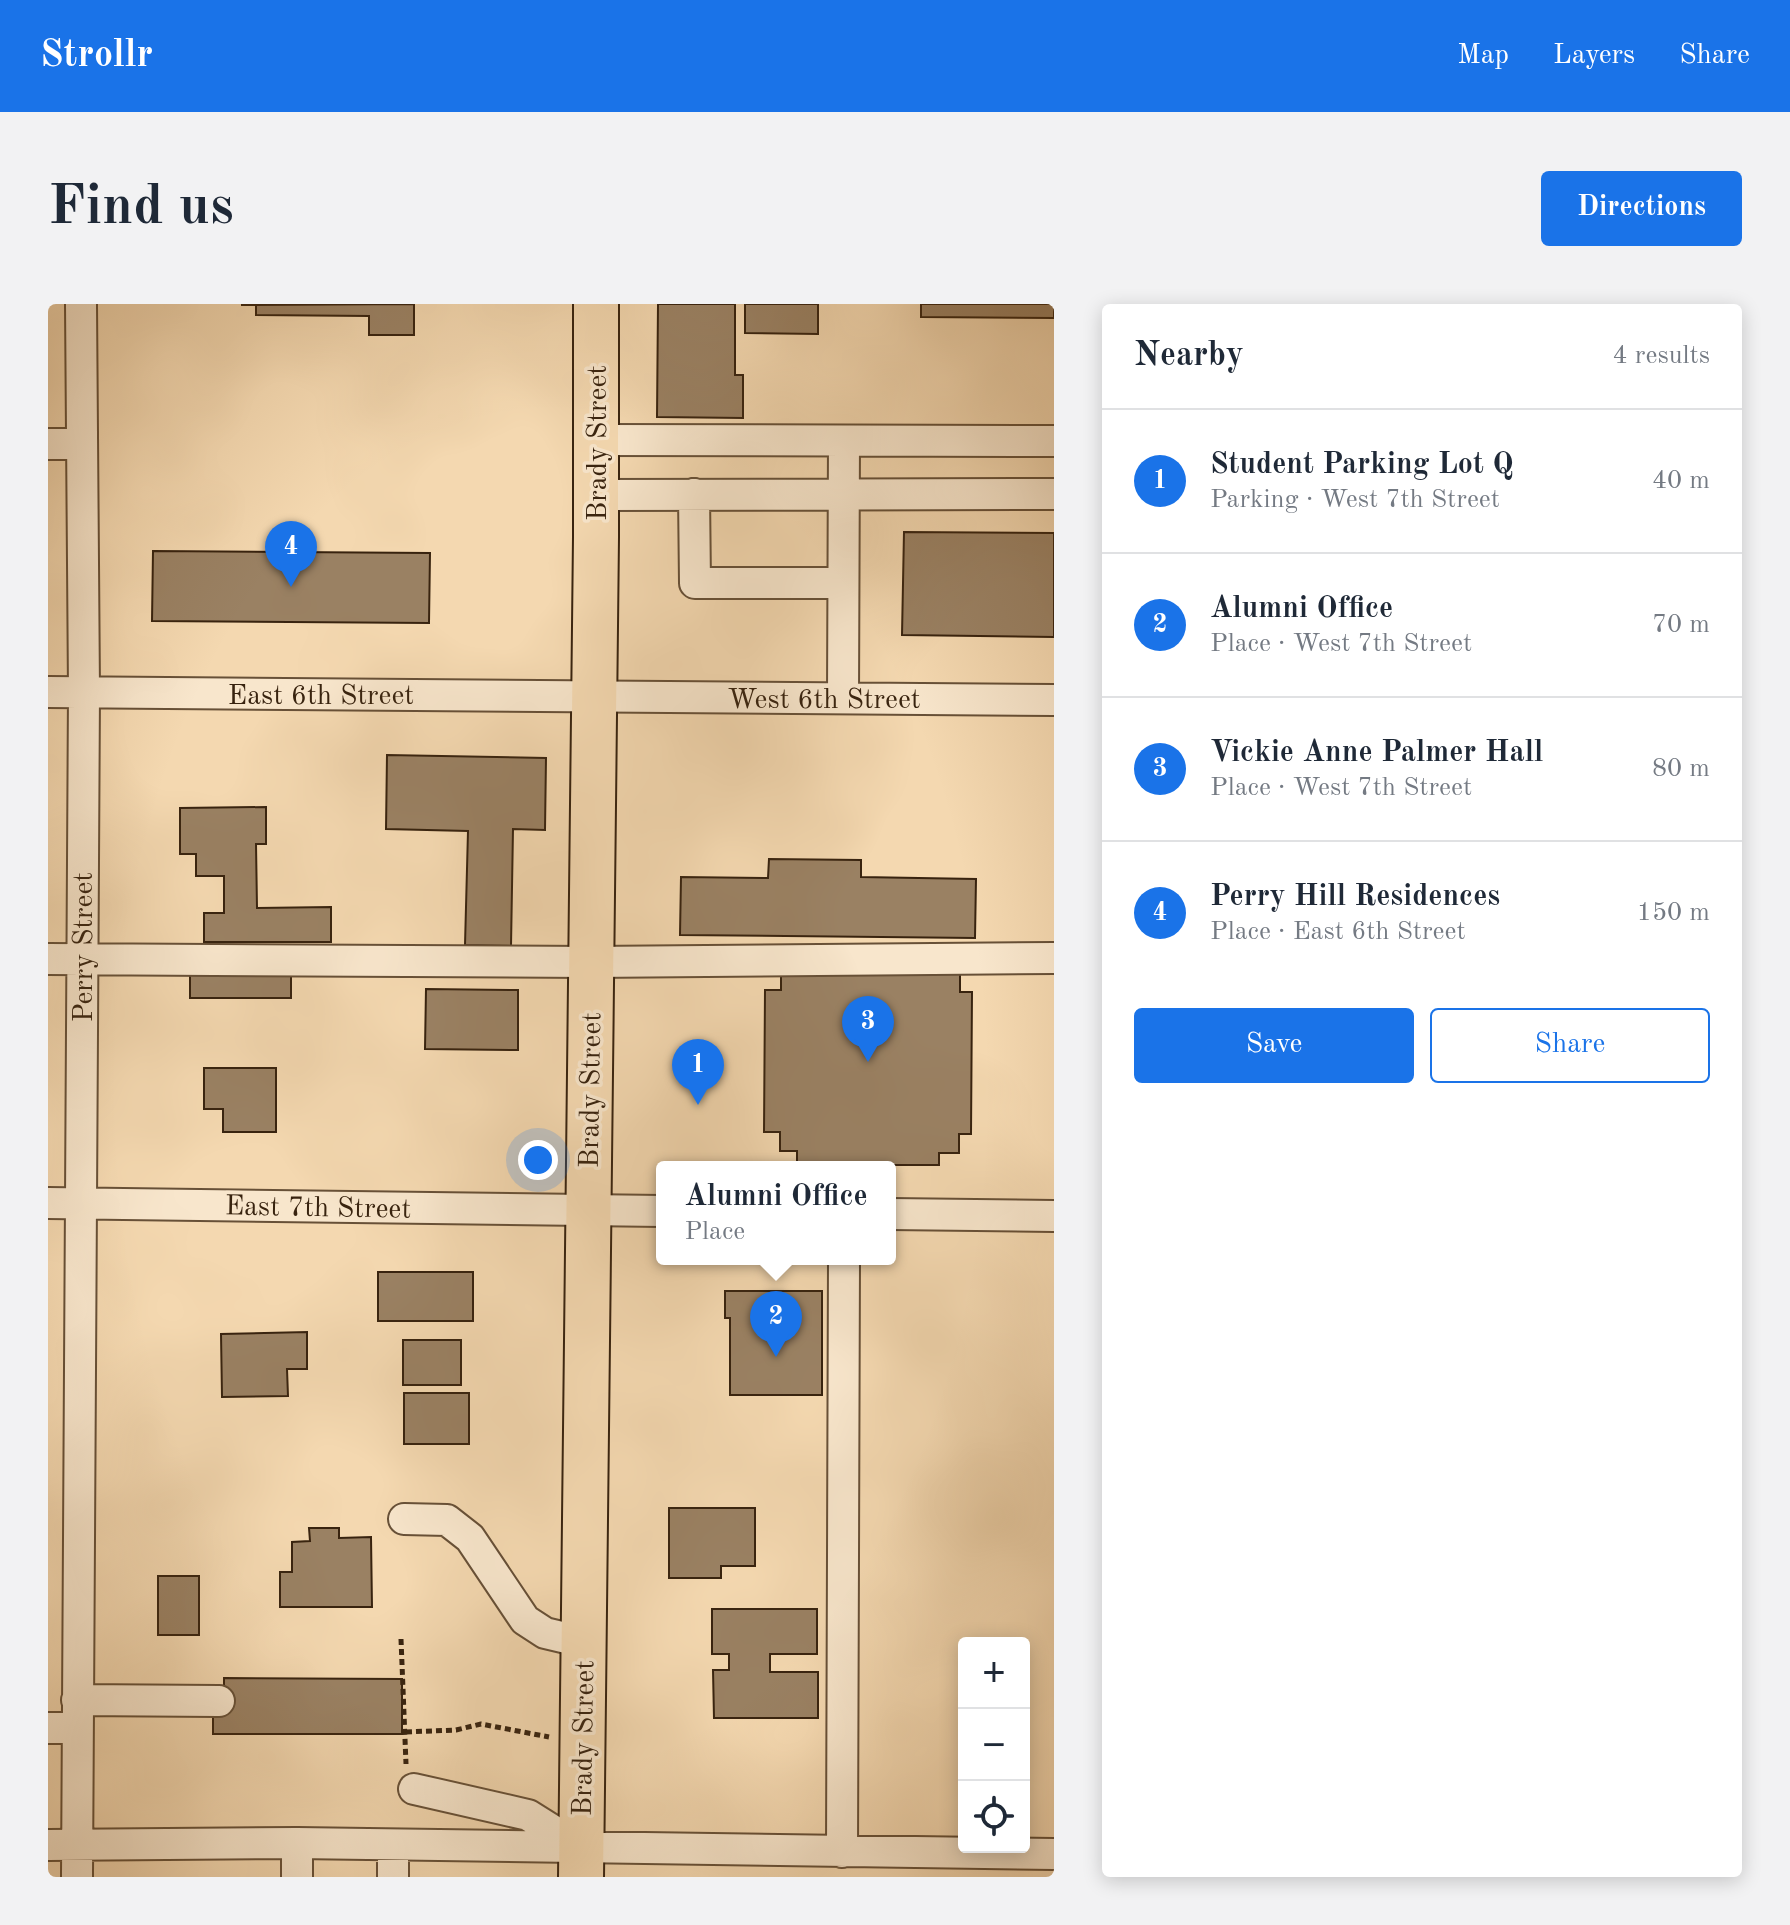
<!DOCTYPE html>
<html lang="en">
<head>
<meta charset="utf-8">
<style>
	:root { --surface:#fff; --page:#f2f2f3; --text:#1f2937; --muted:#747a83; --line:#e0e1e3; --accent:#1a73e8 }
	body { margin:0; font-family:"Old Standard TT",serif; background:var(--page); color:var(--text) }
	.controls { position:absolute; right:24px; bottom:24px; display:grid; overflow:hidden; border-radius:8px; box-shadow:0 4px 20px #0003 }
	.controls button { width:72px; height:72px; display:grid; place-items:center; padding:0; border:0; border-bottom:2px solid var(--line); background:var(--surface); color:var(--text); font:40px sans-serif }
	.you { position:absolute; left:490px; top:856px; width:28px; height:28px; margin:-20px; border:6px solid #fff; border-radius:50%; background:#1a73e8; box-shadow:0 0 0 12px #1a73e833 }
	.badge { display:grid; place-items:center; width:52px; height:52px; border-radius:50%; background:var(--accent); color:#fff; font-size:26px; font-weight:700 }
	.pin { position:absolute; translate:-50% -66px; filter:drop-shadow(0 2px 4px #0008) }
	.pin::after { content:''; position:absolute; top:42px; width:28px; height:24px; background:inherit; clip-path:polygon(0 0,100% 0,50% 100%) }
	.popup { position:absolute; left:608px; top:857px; width:240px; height:104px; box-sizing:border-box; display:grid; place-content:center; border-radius:8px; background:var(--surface); filter:drop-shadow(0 2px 6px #0005); font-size:26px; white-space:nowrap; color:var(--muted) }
	.popup b { font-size:30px; color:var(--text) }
	.popup::after { content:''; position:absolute; left:50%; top:100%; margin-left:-16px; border:16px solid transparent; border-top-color:var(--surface) }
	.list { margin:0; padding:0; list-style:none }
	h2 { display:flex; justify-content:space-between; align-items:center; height:104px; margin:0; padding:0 32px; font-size:34px }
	h2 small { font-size:26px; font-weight:400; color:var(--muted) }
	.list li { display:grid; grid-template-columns:52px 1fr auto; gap:24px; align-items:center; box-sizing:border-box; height:144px; padding:0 32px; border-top:2px solid var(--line) }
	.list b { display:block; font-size:30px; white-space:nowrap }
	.list p { margin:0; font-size:26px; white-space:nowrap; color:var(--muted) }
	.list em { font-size:26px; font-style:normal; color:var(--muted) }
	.actions { display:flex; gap:16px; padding:24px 32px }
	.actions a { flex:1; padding:18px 0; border:2px solid var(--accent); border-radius:8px; text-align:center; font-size:28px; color:var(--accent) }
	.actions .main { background:var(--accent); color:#fff }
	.icon { flex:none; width:44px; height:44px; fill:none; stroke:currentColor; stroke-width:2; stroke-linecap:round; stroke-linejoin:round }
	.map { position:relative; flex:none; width:1006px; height:1573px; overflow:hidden; border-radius:8px }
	header { display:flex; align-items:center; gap:48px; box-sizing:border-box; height:112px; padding:0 40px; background:var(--accent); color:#fff }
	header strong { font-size:38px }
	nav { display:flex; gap:44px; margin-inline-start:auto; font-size:28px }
	.intro { display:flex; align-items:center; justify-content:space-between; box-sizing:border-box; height:192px; padding:0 48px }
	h1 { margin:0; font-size:56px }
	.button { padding:20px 36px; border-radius:8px; background:var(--accent); color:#fff; font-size:28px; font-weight:700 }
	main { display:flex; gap:48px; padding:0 48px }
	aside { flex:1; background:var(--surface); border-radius:8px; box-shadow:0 4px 20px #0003 }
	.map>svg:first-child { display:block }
	.building { fill:#9a8163; stroke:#38230f; stroke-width:2 }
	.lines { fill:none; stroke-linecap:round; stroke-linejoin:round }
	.minor-casing { stroke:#675037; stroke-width:34 }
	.highway-casing { stroke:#38230f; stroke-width:48 }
	.path { stroke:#38230f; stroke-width:5; stroke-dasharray:6 4; stroke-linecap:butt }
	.minor { stroke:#f8e6cc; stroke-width:30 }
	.highway { stroke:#f4d8b0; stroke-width:44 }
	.labels { text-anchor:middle; stroke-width:7; stroke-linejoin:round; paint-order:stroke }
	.street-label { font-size:28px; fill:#38230f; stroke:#f8e6cc }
</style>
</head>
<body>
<header>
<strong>Strollr</strong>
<nav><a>Map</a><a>Layers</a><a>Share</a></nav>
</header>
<div class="intro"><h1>Find us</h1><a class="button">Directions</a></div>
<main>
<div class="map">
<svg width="1006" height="1573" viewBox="0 0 1006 1573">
	<rect width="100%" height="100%" fill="#f4d8b0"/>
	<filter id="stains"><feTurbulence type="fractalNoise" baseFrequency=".0025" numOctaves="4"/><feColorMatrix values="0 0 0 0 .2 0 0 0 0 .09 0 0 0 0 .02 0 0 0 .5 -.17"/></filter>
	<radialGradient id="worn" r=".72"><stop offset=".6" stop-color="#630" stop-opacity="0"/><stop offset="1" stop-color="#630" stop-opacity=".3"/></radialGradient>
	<path class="building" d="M366 0V31H321V12L208 11V1H193Z
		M610 0H687V71H695V114L609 113Z
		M697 0H770V30L697 29Z
		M873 0H1006V14L873 13Z
		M856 228 1006 229V333L854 331Z
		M105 247 382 249 381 319 104 317Z
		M339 451 498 454 497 526 465 525 463 642 417 641 420 527 338 525Z
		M218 503V540H208L209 604 283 603V638H156V609H176V572H148V550H132V504Z
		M721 555 813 556V573L928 575 927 634 632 631 633 573 720 574Z
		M733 667 912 668V688H924L923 830H911V849H891V861H749V847H732V828H716L717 686H733Z
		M142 671H243V694H142Z
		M378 685 470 686V746L377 745Z
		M156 764H228V828H175V805H156Z
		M330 968H425V1017H330Z
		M677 987H774V1091H682V1014H677Z
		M259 1028V1065H239L240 1092 174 1093 173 1030Z
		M355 1036H413V1081H355Z
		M356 1089H421V1140H356Z
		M621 1204H707V1262H673V1274H621Z
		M261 1224H291V1234L323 1233 324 1303H232V1268H244V1238L262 1237Z
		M110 1272H151V1331H110Z
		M664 1305H769V1350H722V1368H770V1414H666L665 1366H681V1350H664Z
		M176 1374 354 1375V1430H165V1408H176Z"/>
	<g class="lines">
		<g class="minor-casing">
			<path id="minor" d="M548 136 1006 137
				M0 140H34
				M646 190 647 279H795
				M548 191 1006 190
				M0 388 1006 396
				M795 394 796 137
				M0 655 543 658 1006 654
				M0 899 614 907
				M842 910 1006 912
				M356 1215 399 1216 422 1234 477 1316 497 1329 535 1338
				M29 1396 171 1397
				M0 1424H29
				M366 1485 480 1511 531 1543
				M0 1541 249 1539 1006 1550
				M345 1541V1573
				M794 1548 796 955
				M29 1573 36 388 33 0
				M249 1573V1539"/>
		</g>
		<g class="highway-casing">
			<path id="highway" d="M533 1573 548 233V0"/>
		</g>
		<path class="path" d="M353 1335 358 1460
			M358 1428 408 1426 433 1420 501 1433"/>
		<use href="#minor" class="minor"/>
		<use href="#highway" class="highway"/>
	</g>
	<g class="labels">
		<g class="street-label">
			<text transform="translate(548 139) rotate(-90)" y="10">Brady Street</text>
			<text x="273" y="400">East 6th Street</text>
			<text x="776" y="404">West 6th Street</text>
			<text transform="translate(34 643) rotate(-90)" y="10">Perry Street</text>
			<text transform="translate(541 786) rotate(-89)" y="10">Brady Street</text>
			<text transform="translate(270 902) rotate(1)" y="10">East 7th Street</text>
			<text transform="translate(534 1434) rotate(-89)" y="10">Brady Street</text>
		</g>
	</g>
	<rect width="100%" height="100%" filter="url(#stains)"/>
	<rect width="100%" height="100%" fill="url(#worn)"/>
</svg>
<div class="controls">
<button>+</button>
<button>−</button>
<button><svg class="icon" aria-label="locate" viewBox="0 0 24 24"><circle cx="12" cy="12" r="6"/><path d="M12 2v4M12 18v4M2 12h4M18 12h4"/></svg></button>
</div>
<div class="you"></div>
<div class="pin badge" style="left:650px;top:801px">1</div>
<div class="pin badge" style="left:728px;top:1053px">2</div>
<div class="popup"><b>Alumni Office</b>Place</div>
<div class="pin badge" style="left:820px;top:758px">3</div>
<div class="pin badge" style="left:243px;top:283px">4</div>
</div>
<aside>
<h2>Nearby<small>4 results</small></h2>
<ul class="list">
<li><span class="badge">1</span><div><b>Student Parking Lot Q</b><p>Parking · West 7th Street</p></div><em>40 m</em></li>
<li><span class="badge">2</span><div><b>Alumni Office</b><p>Place · West 7th Street</p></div><em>70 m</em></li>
<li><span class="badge">3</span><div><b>Vickie Anne Palmer Hall</b><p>Place · West 7th Street</p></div><em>80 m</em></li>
<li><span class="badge">4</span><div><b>Perry Hill Residences</b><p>Place · East 6th Street</p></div><em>150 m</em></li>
</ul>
<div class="actions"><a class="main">Save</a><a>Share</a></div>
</aside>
</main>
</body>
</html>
